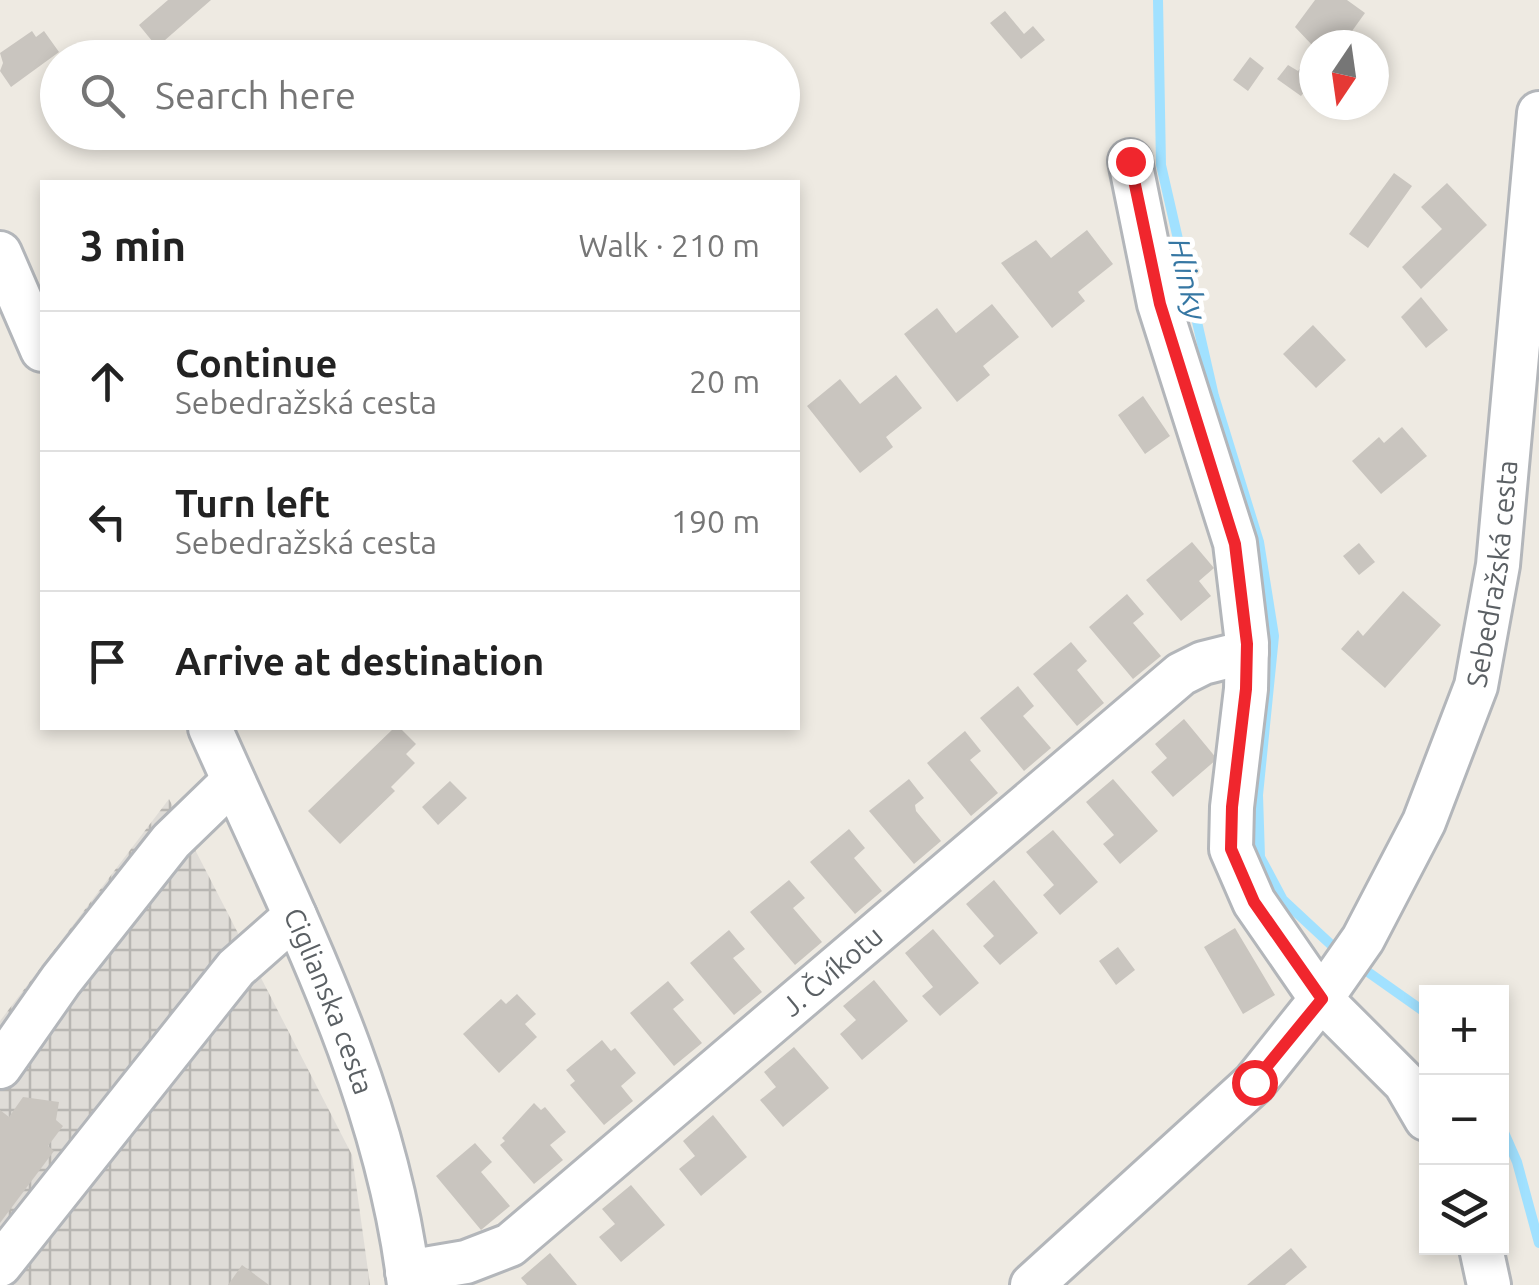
<!DOCTYPE html>
<html lang="en">
<head>
<meta charset="utf-8">
<style>
	:root { --surface:#fff; --page:#f6f6f6; --text:#222; --muted:#767676; --line:#e0e0e0 }
	body { margin:0; font-family:Ubuntu,sans-serif; background:var(--page); color:var(--text) }
	.controls { position:absolute; right:30px; bottom:30px; display:grid; overflow:hidden; border-radius:0px; box-shadow:0 5px 15px #0003 }
	.controls button { width:90px; height:90px; display:grid; place-items:center; padding:0; border:0; border-bottom:2px solid var(--line); background:var(--surface); color:var(--text); font:50px sans-serif }
	.compass { position:absolute; left:1299px; top:30px; width:90px; height:90px; border-radius:50%; background:var(--surface); box-shadow:0 5px 15px #0003; rotate:193deg }
	.stop { position:absolute; width:30px; height:30px; margin:-22px; border:8px solid #f0262d; border-radius:50%; background:#fff }
	.stop.end { background:#f0262d; border-color:#fff; box-shadow:0 2px 10px #0008 }
	.list { margin:0; padding:0; list-style:none }
	h2 { display:flex; justify-content:space-between; align-items:center; height:130px; margin:0; padding:0 40px; font-size:42px }
	h2 small { font-size:32px; font-weight:400; color:var(--muted) }
	.list li { display:grid; grid-template-columns:65px 1fr auto; gap:30px; align-items:center; box-sizing:border-box; height:140px; padding:0 40px; border-top:2px solid var(--line) }
	.list b { display:block; font-size:38px; white-space:nowrap }
	.list p { margin:0; font-size:32px; white-space:nowrap; color:var(--muted) }
	.list em { font-size:32px; font-style:normal; color:var(--muted) }
	.icon { flex:none; width:55px; height:55px; fill:none; stroke:currentColor; stroke-width:2; stroke-linecap:round; stroke-linejoin:round }
	.map { position:relative; flex:none; width:1539px; height:1285px; overflow:hidden }
	.search { position:absolute; background:var(--surface); box-shadow:0 5px 15px #0003; left:40px; top:40px; width:760px; height:110px; display:flex; align-items:center; gap:25px; box-sizing:border-box; padding:0 35px; border-radius:55px; color:var(--muted); font-size:38px }
	.panel { position:absolute; background:var(--surface); box-shadow:0 5px 15px #0003; left:40px; top:180px; width:760px; height:550px; border-radius:0px }
	.map>svg:first-child { display:block }
	.industrial { fill:url(#industrial-grid) }
	.lines { fill:none; stroke-linecap:round; stroke-linejoin:round }
	.stream { stroke:#a1e1ff; stroke-width:10 }
	.building { fill:#c9c5bf }
	.minor-casing { stroke:#b3b6ba; stroke-width:48 }
	.minor { stroke:#fff; stroke-width:42 }
	.route { stroke:#f0262d; stroke-width:12 }
	.labels { text-anchor:middle; stroke-width:10; stroke-linejoin:round; paint-order:stroke }
	.street-label { font-size:28px; fill:#5b6064; stroke:#fff }
	.water-label { font-size:30px; font-style:italic; fill:#3677a3; stroke:#fff }
</style>
</head>
<body>
<div class="map">
<svg width="1539" height="1285" viewBox="0 0 1539 1285">
	<defs>
		<pattern id="industrial-grid" width="8" height="8" patternUnits="userSpaceOnUse" patternTransform="scale(2.5)"><rect width="8" height="8" fill="#dfdcd7"/><path d="M0 4h8M4 0v8" fill="none" stroke="#b8b6b2"/></pattern>
	</defs>
	<rect width="100%" height="100%" fill="#eeeae2"/>
	<path class="industrial" d="M169 799 352 1155 370 1285H0V1021Z"/>
	<g class="lines">
		<path class="stream" d="M1158 0 1161 165 1214 396 1259 542 1274 636 1258 795 1260 857 1283 900 1340 953
			M1358 965 1426 1013
			M1502 1128 1517 1162 1539 1243"/>
	</g>
	<path class="building" d="M168 0H211L157 47 139 25Z
		M1315 0H1347L1365 13 1342 45H1312L1295 27Z
		M1005 11 1024 34 1033 26 1045 40 1021 59 990 23Z
		M32 31 36 37 44 31 59 52 11 87 0 71 3 63 0 53Z
		M1314 50V81L1301 96 1277 79 1288 65 1298 71Z
		M1250 57 1264 68 1248 91 1233 80Z
		M1394 173 1412 186 1368 248 1349 234Z
		M1447 183 1487 225 1421 289 1402 267 1442 229 1421 207Z
		M1087 230 1113 264 1078 292 1085 301 1052 328 1001 263 1036 240 1051 258Z
		M1421 297 1448 330 1426 348 1401 317Z
		M992 304 1019 337 983 366 990 375 957 402 904 334 937 308 956 333Z
		M1313 325 1346 360 1316 388 1283 354Z
		M896 375 922 408 886 437 893 447 860 473 807 406 840 379 860 404Z
		M1143 396 1170 436 1145 454 1118 415Z
		M1402 427 1427 456 1381 494 1352 461 1379 437 1384 443Z
		M1192 542 1214 568 1199 581 1211 596 1181 621 1146 580Z
		M1359 543 1375 562 1359 575 1343 556Z
		M1403 591 1441 625 1385 688 1341 649 1358 630 1363 636Z
		M1127 594 1144 614 1133 623 1161 656 1133 679 1089 627Z
		M1071 642 1087 661 1077 670 1104 703 1077 726 1033 674Z
		M1018 686 1034 706 1023 716 1051 748 1024 771 980 718Z
		M1184 719 1217 759 1173 797 1151 772 1167 758 1155 744Z
		M394 728H400L416 744 406 754 415 763 391 787 395 791 340 844 308 811Z
		M965 731 981 751 970 760 998 793 971 816 927 763Z
		M909 779 924 798 915 805 916 811 941 841 914 864 869 811Z
		M1113 779 1158 831 1120 864 1103 844 1114 835 1086 802Z
		M450 781 467 798 438 825 422 807Z
		M849 829 865 848 854 858 882 891 855 914 810 862Z
		M1053 830 1098 882 1060 915 1043 895 1054 885 1026 852Z
		M789 880 805 898 793 908 822 942 795 965 750 912Z
		M994 880 1038 933 1000 965 983 946 994 936 966 904Z
		M1235 928 1275 995 1243 1014 1204 947Z
		M933 929 979 983 940 1016 922 996 933 987 905 953Z
		M729 930 745 949 733 958 762 992 734 1015 690 963Z
		M1118 947 1135 970 1116 985 1099 961Z
		M874 980 908 1021 862 1060 840 1034 856 1020 843 1006Z
		M668 981 684 1000 673 1009 702 1043 674 1066 630 1013Z
		M517 994 536 1014 525 1024 537 1037 499 1073 463 1034 501 999 506 1004Z
		M602 1040 611 1051 615 1048 636 1073 621 1086 633 1101 604 1125 570 1085 575 1081 566 1070Z
		M794 1047 829 1088 783 1127 760 1100 776 1087 764 1072Z
		M23 1097 59 1102 56 1120 63 1126 48 1146 54 1151 0 1223V1110L9 1117Z
		M534 1103 541 1110 545 1107 566 1132 550 1145 563 1160 534 1184 500 1145 505 1141 502 1138Z
		M713 1115 747 1157 701 1196 679 1169 695 1156 683 1141Z
		M475 1143 492 1162 481 1172 510 1206 481 1230 436 1176Z
		M631 1185 665 1225 621 1262 599 1237 615 1224 602 1209Z
		M1291 1248 1307 1267 1285 1285H1247Z
		M550 1253 577 1285H527L521 1278Z
		M242 1265 269 1285H228Z"/>
	<g class="lines">
		<g class="minor-casing">
			<g id="minor">
				<path d="M1130 161 1159 304 1235 543 1247 643 1246 689 1232 807 1231 849 1254 902 1321 999 1405 1083 1426 1119"/>
				<path d="M0 253 42 350"/>
				<path id="s1" d="M210 728C289 907 386 1088 409 1285"/>
				<path d="M0 1067 61 980 171 841 233 781"/>
				<path d="M1481 1248 1489 1285"/>
				<path d="M0 1265 236 968 295 916"/>
				<path id="s2" d="M407 1272 466 1262 510 1245 1181 674 1203 663 1247 652"/>
				<path id="s3" d="M1032 1285 1254 1083 1321 999 1363 939 1424 822 1476 686 1498 565 1539 113"/>
			</g>
		</g>
		<use href="#minor" class="minor"/>
	</g>
	<g class="lines">
		<path class="route" d="M1130 161 1160 304 1235 544 1247 644 1246 689 1232 807 1231 849 1254 902 1322 999 1254 1082"/>
	</g>
	<g class="labels">
		<g class="street-label">
			<text dy="10" stroke="none"><textPath href="#s3" startOffset="872">Sebedražská cesta</textPath></text>
			<text dy="10" stroke="none"><textPath href="#s2" startOffset="530">J. Čvíkotu</textPath></text>
			<text dy="10" stroke="none"><textPath href="#s1" startOffset="298">Ciglianska cesta</textPath></text>
		</g>
		<g class="water-label">
			<text transform="translate(1187 279) rotate(77)" y="10">Hlinky</text>
		</g>
	</g>
</svg>
<div class="controls">
<button>+</button>
<button>−</button>
<button><svg class="icon" aria-label="layers" viewBox="0 0 24 24"><path d="M12 4l9 5-9 5-9-5zM3 14l9 5 9-5"/></svg></button>
</div>
<svg class="compass" viewBox="-18 -18 36 36"><path d="M0-13l5 13h-10z" fill="#e53935"/><path d="M0 13l5-13h-10z" fill="#767676"/></svg>
<div class="stop" style="left:1254px;top:1082px"></div>
<div class="stop end" style="left:1130px;top:161px"></div>
<div class="search"><svg class="icon" aria-label="search" viewBox="0 0 24 24"><circle cx="10" cy="10" r="6"/><path d="M15 15l6 6"/></svg>Search here</div>
<section class="panel">
<h2>3 min<small>Walk · 210 m</small></h2>
<ul class="list">
<li><svg class="icon" aria-label="ahead" viewBox="0 0 24 24"><path d="M12 20V5M6 11l6-6 6 6"/></svg><div><b>Continue</b><p>Sebedražská cesta</p></div><em>20 m</em></li>
<li><svg class="icon" aria-label="left" viewBox="0 0 24 24"><path d="M17 20v-9H6M10 6l-5 5 5 5"/></svg><div><b>Turn left</b><p>Sebedražská cesta</p></div><em>190 m</em></li>
<li><svg class="icon" aria-label="arrive" viewBox="0 0 24 24"><path d="M6 21V4h12l-3 4 3 4H6"/></svg><div><b>Arrive at destination</b></div></li>
</ul>
</section>
</div>
</body>
</html>
